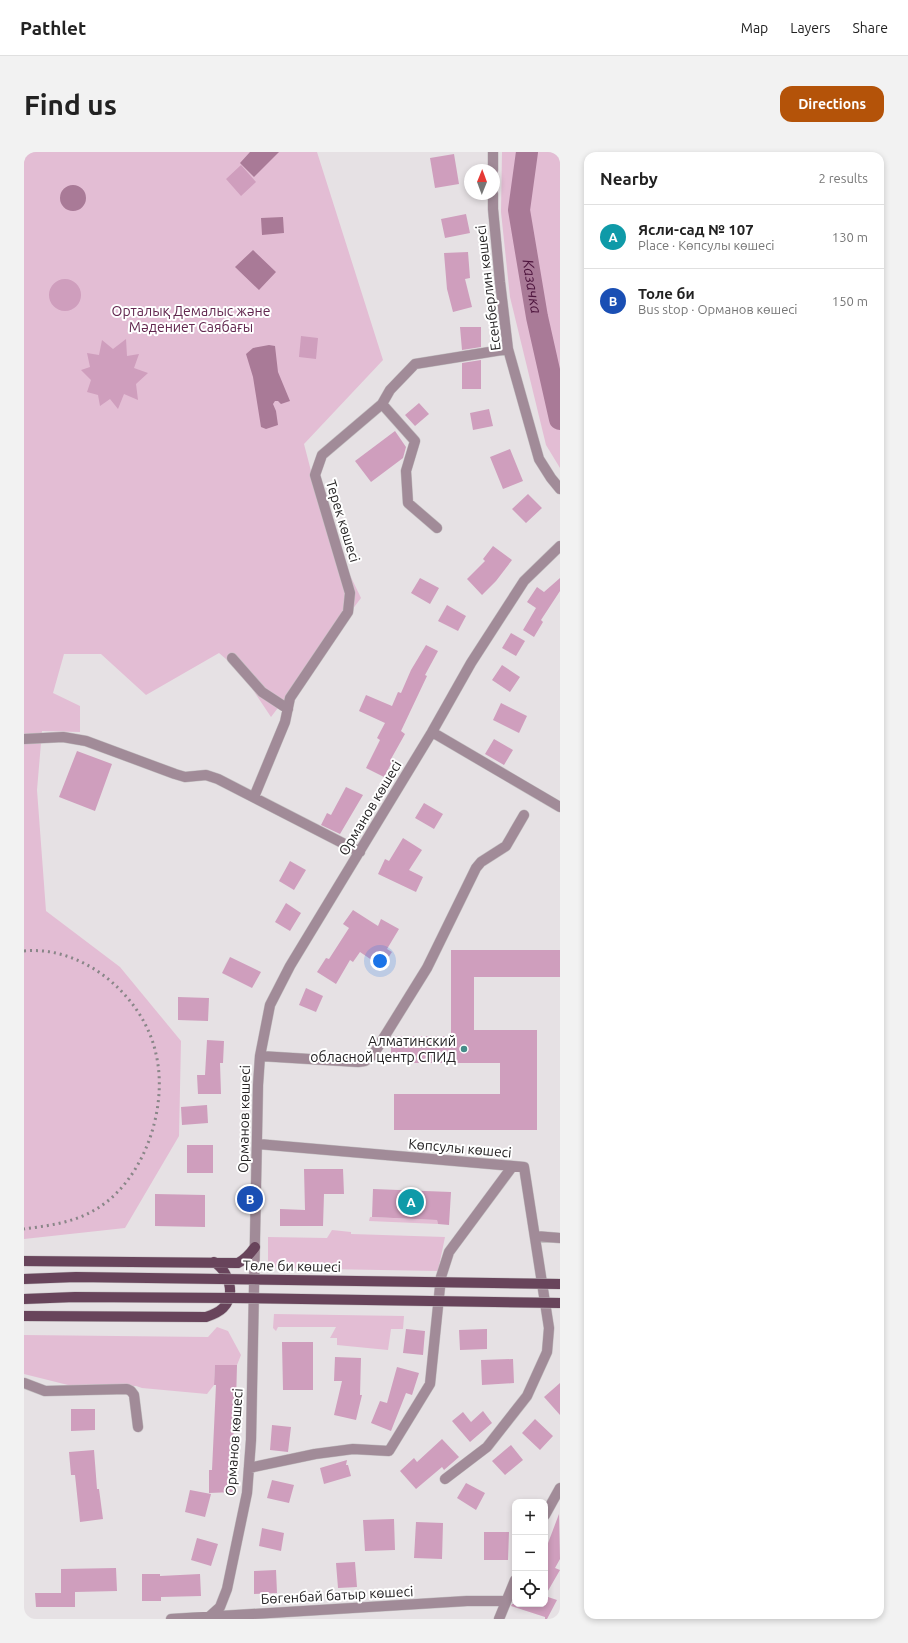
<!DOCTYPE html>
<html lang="en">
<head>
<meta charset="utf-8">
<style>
	:root { --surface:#fff; --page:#f2f2f2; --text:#222; --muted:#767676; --line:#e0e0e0; --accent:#b45309 }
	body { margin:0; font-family:Ubuntu,sans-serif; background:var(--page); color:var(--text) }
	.controls { position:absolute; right:12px; bottom:12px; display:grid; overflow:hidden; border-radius:8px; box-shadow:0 2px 6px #0003 }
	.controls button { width:36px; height:36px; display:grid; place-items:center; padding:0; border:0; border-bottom:1px solid var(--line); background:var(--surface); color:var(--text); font:20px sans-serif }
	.compass { position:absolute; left:440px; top:12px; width:36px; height:36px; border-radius:50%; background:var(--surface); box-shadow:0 2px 6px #0003; rotate:1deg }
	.you { position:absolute; left:356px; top:809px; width:14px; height:14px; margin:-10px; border:3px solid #fff; border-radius:50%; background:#1a73e8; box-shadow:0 0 0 6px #1a73e833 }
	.badge { display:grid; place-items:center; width:26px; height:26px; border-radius:50%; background:var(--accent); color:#fff; font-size:13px; font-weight:700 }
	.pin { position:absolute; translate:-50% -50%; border:2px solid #fff; box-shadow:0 1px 4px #0006 }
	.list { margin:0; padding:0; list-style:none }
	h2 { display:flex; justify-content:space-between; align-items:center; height:52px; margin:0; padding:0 16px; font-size:17px }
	h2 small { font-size:13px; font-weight:400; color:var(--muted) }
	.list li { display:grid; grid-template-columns:26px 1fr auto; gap:12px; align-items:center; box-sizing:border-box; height:64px; padding:0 16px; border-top:1px solid var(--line) }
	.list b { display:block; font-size:15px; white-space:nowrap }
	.list p { margin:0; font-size:13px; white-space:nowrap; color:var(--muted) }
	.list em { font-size:13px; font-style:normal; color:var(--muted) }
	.icon { flex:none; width:22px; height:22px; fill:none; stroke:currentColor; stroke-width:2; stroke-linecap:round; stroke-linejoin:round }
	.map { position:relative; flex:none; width:536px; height:1467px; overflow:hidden; border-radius:12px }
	header { display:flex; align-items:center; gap:24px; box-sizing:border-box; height:56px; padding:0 20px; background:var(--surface); border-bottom:1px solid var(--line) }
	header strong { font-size:19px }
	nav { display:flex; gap:22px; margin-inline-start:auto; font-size:14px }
	.intro { display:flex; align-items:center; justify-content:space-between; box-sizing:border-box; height:96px; padding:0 24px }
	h1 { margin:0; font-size:28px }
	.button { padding:10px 18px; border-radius:12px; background:var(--accent); color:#fff; font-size:14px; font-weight:700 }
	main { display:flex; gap:24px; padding:0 24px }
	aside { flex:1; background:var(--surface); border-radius:12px; box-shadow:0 2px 6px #0003 }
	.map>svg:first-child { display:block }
	.green { fill:#e3bdd4 }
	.water { fill:#a97a97 }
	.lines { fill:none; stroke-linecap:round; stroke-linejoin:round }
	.river { stroke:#a97a97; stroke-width:22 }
	.building { fill:#cf9ebd }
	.minor-casing { stroke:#c3bfc1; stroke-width:11 }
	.major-casing { stroke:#c3bfc1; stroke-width:11 }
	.minor { stroke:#a18b98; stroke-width:10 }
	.major { stroke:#68445b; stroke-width:10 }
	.rail { stroke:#898688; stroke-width:3; stroke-dasharray:2 4; stroke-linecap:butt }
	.major-bridge-casing { stroke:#c3bfc1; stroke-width:11; stroke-linecap:butt }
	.major-bridge { stroke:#68445b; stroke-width:10 }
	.poi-dot { fill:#458c89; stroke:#fff; stroke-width:1.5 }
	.labels { text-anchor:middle; stroke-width:4; stroke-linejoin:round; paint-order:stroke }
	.street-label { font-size:14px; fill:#252324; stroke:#fff }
	.park-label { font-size:14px; fill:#62274f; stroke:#fff }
	.poi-label { font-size:14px; fill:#252324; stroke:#fff; text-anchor:end }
	.water-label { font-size:15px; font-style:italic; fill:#4d143d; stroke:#fff }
</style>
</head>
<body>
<header>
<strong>Pathlet</strong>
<nav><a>Map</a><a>Layers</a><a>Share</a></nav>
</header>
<div class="intro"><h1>Find us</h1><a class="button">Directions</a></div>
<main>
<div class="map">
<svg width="536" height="1467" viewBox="0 0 536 1467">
	<rect width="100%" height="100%" fill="#e6e1e4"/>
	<path class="green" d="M0 0H293L359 208 280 292 300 369 337 446 247 565 217 520 195 501 122 543 77 502H40L29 541 56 554V580L18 579 13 638 22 759 96 815 157 889 155 984 101 1076 0 1087Z
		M478 0H536V316L522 293 486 145 477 60Z
		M346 1065 413 1068 414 1072 345 1069Z
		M308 1078 327 1080V1082L421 1085 414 1119 244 1116V1085L303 1086Z
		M250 1162 380 1164 379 1177H367L364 1198 313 1193V1186H306L312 1175H254L252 1179 249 1176Z
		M193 1175 204 1179 217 1203 213 1213H191L190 1233 183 1242 118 1236 112 1234 44 1233 0 1222V1183L184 1185Z"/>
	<path class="water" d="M226 0H255L230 25 216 11Z
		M36 46a13 13 0 1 1 26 0a13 13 0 1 1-26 0Z
		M259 65 260 81 238 83 237 66Z
		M229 98 252 120 235 138 211 115Z
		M245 193 251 194 254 220 266 249 257 252 254 249H251L249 252 252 259 254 273 242 277 237 275 229 225 222 202 229 196Z"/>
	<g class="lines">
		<path class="river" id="s1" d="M503 0 495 58 513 165 536 267"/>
	</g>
	<path class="building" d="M430 2 435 32 411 36 406 6Z
		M217 13 232 30 217 44 202 27Z
		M442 62 446 81 421 86 417 67Z
		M444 100 446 126 441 127 448 155 429 160 423 137 420 101Z
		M25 143a16 16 0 1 1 32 0a16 16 0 1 1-32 0Z
		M436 175H457V195L438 198Z
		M277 184 294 186 292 207 275 205Z
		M102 187 103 204 115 202 110 216 124 221 112 232 114 248 100 242 94 257 86 247 76 254 74 243 63 240 67 228 57 218 66 215 63 201 75 203 78 188 89 197Z
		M457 208V237H438V211Z
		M395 251 405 262 391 274 381 263Z
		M465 257 469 274 449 278 446 261Z
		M371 279 382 295 379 306 347 330 331 309Z
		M486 297 499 329 479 337 466 305Z
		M504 342 518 356 502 371 488 357Z
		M469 394 488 408 472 429 458 443 443 427 461 409 459 407Z
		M396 426 415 436 406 452 387 441Z
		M536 426V439L517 468 519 470 510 485 499 478 512 456 503 450 513 435 520 440Z
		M423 453 442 464 434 479 414 469Z
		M487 481 501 489 492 504 478 496Z
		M402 493 414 499 401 523 403 524 377 579 381 582 367 607 369 608 360 625 342 616 356 588 353 586 361 571 335 559 342 543 368 554 374 540 377 541 387 518Z
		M478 513 496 525 486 540 468 528Z
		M477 551 503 564 495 581 469 568Z
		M470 587 489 598 480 613 461 602Z
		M53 599 88 612 71 659 35 645Z
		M322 635 339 643 316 682 297 673 303 661 307 663Z
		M400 651 419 662 410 677 391 666Z
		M379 686 398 698 385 718 399 725 392 740 354 722 361 707 365 709Z
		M266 709 282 718 270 738 255 729Z
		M262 751 277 761 266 779 251 770Z
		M329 758 354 774 357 767 375 777 363 797 368 800 358 815 336 800 329 810 326 808 312 832 293 820 302 806 305 807 325 776 319 772Z
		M427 798H536V825H450V878H513V978H370V942H476V911H367V886L369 884H427Z
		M206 805 237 820 228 836 198 821Z
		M282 836 299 844 292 860 275 853Z
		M154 845 185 846 184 869 154 868Z
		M183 888 200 889 199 911H196L197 942H174L173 923H181Z
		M183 953 184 971 158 973 157 955Z
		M163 993H189V1021H163Z
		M280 1017H319L320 1042H300L299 1074H256V1057L281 1058Z
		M349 1037 427 1040 425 1073 414 1072 413 1068 348 1065Z
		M131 1042 181 1043V1075L131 1074Z
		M382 1177 401 1179 399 1203 379 1201Z
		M463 1177V1197L436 1198 435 1178Z
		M258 1190H289V1238H259Z
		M311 1205 337 1206 336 1243H338L332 1268 310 1263 318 1229H310Z
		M489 1207 490 1231 458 1233 457 1208Z
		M191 1213H213L212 1250 215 1251 213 1271 210 1270 208 1318H210V1340L185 1341V1318H188L192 1233H190Z
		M373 1215 395 1221 388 1243 382 1241 367 1279 347 1271 356 1249 363 1251Z
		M536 1231V1263L520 1245Z
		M47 1257H71V1278L47 1279Z
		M459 1259 468 1271 446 1290 428 1269 439 1260 447 1270Z
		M511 1267 529 1284 516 1298 498 1281Z
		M248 1273 267 1275 264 1300 246 1298Z
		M418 1287 435 1305 420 1318 418 1315 392 1337 376 1319 390 1306 393 1310Z
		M487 1293 499 1308 481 1323 468 1309Z
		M70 1298 73 1337H75L79 1367 56 1370 51 1323H47L45 1300Z
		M323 1308 322 1313H324L327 1324 300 1332 296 1316Z
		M248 1328 270 1333 265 1351 243 1346Z
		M442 1331 461 1341 452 1358 433 1346Z
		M166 1338 187 1342 181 1365 161 1360Z
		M535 1362 536 1407 531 1416 536 1418 521 1444 533 1448 523 1467H521V1465L487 1454 488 1452H521V1399Z
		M370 1367 371 1398 341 1399 339 1368Z
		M392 1370 419 1371 418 1407 390 1406Z
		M238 1376 260 1381 257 1399 235 1394Z
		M460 1380H485L484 1408H460Z
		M173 1386 194 1392 187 1414 167 1408Z
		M331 1410 333 1435 314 1436 312 1411Z
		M92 1416 93 1439 51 1440V1455H12L11 1441H37V1417Z
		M252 1418 253 1441 230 1442V1419Z
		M118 1422H136V1424L176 1422 177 1444 137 1445V1449H118Z"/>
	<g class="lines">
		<g class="minor-casing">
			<path id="minor" d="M469 18V0
				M469 42V57L476 130 484 197 515 307 527 326 536 337
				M358 252 391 289 382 319 384 351 413 376
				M208 506 238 540 264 557
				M408 580 536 655
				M0 587 39 585 62 589 151 622 161 625 182 623 194 627 336 700
				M230 645 261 570 266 546 324 460 326 441 291 323 298 303 358 252 366 238 391 212 484 197
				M236 904 334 910 341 909 349 903 403 816 452 716 457 710 482 694 500 663
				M234 992 500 1015 525 1176 523 1200 503 1244 463 1295 421 1327
				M511 1084 536 1086
				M0 1231 21 1239 103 1237 107 1239 110 1243 114 1275
				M225 1316 291 1302 329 1297 365 1299 406 1232 417 1125 425 1100 488 1015
				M521 1363 536 1336
				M186 1464 196 1455 203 1437 223 1341 227 1288 234 933 236 904 246 853 266 814 408 580 447 511 500 429 536 394
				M147 1467 443 1449H481
				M475 1467 491 1428"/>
		</g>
		<g class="major-casing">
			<path id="major" d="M0 1109 214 1111C222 1107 226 1102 231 1095
				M0 1164 182 1165C188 1163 194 1161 199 1156 213 1142 204 1119 190 1110"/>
		</g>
		<use href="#minor" class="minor"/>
		<use href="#major" class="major"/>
		<path class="rail" d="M0 799C60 793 120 845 132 902 145 957 119 1033 67 1060 47 1071 22 1074 0 1077"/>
		<g class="major-bridge-casing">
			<path id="major-bridge" d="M0 1127 52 1125 536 1132
				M0 1147 51 1145 208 1146 536 1151"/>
		</g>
		<use href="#major-bridge" class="major-bridge"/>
	</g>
	<circle class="poi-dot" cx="440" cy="897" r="4"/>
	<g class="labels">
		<g class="street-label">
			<text transform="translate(464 136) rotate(-97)" y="5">Есенберлин көшесі</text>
			<text transform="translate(319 369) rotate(73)" y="5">Терек көшесі</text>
			<text transform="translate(346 656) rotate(-59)" y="5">Орманов көшесі</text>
			<text transform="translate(220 967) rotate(-89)" y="5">Орманов көшесі</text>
			<text transform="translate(436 996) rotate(5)" y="5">Көпсулы көшесі</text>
			<text transform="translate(268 1114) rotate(1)" y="5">Төле би көшесі</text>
			<text transform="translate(210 1290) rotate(-86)" y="5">Орманов көшесі</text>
			<text transform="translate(313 1443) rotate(-3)" y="5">Бөгенбай батыр көшесі</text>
		</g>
		<g class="park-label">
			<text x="167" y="164">Орталық Демалыс және<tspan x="167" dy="16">Мәдениет Саябағы</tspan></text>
		</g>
		<g class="poi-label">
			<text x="432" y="894">Алматинский<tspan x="432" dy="16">обласной центр СПИД</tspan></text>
		</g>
		<g class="water-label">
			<text dy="5" stroke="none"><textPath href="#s1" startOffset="136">Казачка</textPath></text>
		</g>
	</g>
</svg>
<div class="controls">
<button>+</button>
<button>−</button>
<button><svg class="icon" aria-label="locate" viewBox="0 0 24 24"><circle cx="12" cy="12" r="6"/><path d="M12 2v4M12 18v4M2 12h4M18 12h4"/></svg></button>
</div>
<svg class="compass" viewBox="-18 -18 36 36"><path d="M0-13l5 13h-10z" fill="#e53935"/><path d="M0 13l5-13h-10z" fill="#767676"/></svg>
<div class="you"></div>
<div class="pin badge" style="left:387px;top:1050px;background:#0f9aa8">A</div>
<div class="pin badge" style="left:226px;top:1047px;background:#1a4fb4">B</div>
</div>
<aside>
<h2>Nearby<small>2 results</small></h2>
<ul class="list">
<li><span class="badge" style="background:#0f9aa8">A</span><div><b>Ясли-сад № 107</b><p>Place · Көпсулы көшесі</p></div><em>130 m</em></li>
<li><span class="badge" style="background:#1a4fb4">B</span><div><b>Толе би</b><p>Bus stop · Орманов көшесі</p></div><em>150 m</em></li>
</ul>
</aside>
</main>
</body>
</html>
